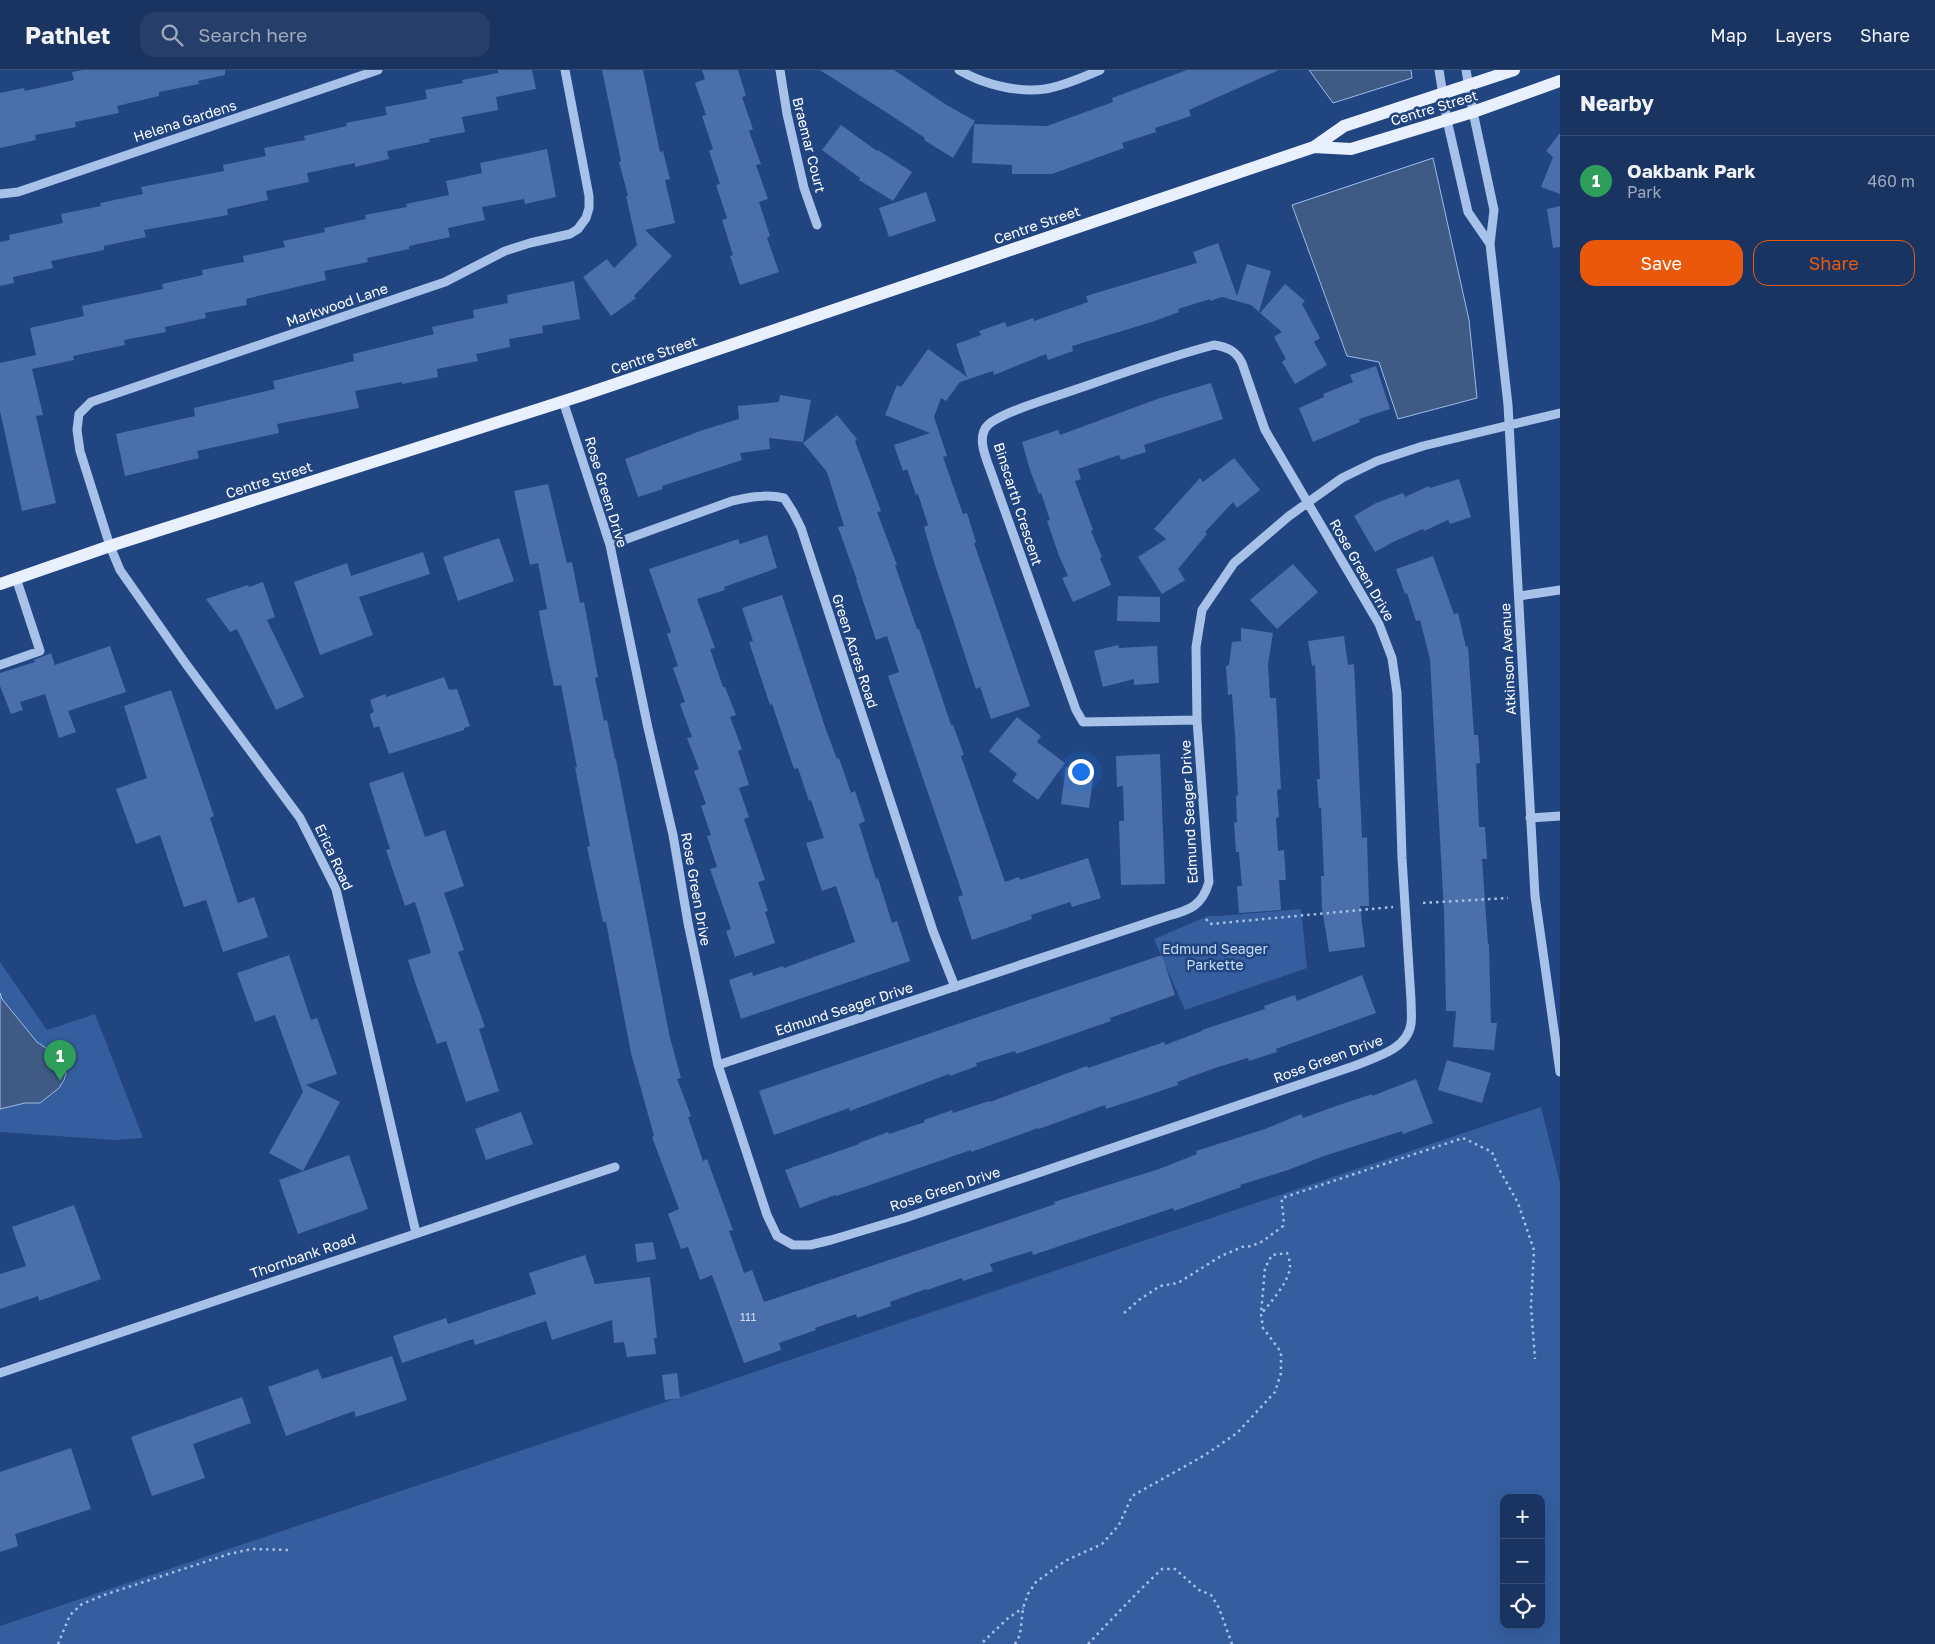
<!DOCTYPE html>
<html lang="en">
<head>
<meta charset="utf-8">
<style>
	:root { --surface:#193461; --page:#263f6a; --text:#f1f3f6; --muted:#9faabd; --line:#374f76; --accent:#ea580c }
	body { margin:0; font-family:"Golos Text",sans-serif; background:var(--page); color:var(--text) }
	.controls { position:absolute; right:15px; bottom:15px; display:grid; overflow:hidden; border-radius:10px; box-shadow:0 5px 20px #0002 }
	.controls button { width:45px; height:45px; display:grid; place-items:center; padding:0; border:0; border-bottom:1px solid var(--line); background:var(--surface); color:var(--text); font:25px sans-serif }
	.you { position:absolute; left:1080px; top:701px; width:18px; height:18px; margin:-12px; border:4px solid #fff; border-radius:50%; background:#1a73e8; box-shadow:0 0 0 8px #1a73e833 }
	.badge { display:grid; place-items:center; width:32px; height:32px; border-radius:50%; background:var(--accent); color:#fff; font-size:16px; font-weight:700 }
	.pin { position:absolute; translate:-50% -41px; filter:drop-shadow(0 1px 2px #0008) }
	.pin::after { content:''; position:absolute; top:26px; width:18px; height:15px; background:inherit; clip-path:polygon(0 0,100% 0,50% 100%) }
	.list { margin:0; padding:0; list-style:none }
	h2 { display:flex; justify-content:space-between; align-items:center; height:65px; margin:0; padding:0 20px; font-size:21px }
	h2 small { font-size:16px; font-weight:400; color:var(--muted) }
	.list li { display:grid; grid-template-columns:32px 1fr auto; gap:15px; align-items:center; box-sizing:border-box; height:90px; padding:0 20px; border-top:1px solid var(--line) }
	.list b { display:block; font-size:19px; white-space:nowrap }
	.list p { margin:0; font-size:16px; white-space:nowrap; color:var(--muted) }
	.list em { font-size:16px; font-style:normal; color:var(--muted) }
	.actions { display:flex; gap:10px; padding:15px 20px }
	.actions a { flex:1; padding:11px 0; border:1px solid var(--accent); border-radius:15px; text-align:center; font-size:18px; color:var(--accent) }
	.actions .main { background:var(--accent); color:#fff }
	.icon { flex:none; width:28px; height:28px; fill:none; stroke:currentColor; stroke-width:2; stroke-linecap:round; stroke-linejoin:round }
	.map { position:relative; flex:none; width:1560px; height:1574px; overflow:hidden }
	header { display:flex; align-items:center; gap:30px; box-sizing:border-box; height:70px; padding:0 25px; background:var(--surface); border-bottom:1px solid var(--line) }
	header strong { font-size:24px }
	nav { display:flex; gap:28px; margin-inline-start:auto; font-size:18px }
	.search { width:350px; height:45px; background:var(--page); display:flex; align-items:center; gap:12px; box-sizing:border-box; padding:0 18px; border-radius:15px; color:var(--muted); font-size:19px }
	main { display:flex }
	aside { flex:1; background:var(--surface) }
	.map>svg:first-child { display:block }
	.green { fill:#355e9f; fill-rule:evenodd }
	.water { fill:#3f5a85; stroke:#9bbbe9 }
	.building { fill:#4a6faa }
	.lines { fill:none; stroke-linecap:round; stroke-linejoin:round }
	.path { stroke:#a7c1e8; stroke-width:2.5; stroke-dasharray:2.5 4; stroke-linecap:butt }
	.minor { stroke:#a7c1e8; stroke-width:9 }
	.major { stroke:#e9f0fd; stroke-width:12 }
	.labels { text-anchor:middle; stroke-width:5; stroke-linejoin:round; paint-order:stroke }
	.number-label { font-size:11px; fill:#d2dbea }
	.street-label { font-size:14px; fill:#fff; stroke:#214581 }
	.park-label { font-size:14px; fill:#cbdcf6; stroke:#214581 }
</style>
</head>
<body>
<header>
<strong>Pathlet</strong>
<div class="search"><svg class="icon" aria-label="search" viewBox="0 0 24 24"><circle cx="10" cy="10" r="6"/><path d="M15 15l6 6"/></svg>Search here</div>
<nav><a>Map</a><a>Layers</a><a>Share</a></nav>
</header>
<main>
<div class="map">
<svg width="1560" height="1574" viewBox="0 0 1560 1574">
	<rect width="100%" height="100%" fill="#214581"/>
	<path class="green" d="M1301 839 1307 898 1185 940 1154 869 1208 846H1220Z
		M0 892 47 960 95 944 143 1068 115 1070 0 1062Z
		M1541 1037 1560 1113V1574H0V1556ZM1504 1428H1541V1555H1504Z"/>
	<path class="water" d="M1309 0H1411L1412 8 1333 33Z
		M1433 88 1469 250 1477 328 1398 349 1379 292 1347 286 1292 135Z
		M0 923 2 929 37 972 53 983 63 993 66 1003 64 1010 59 1018 40 1033H25L0 1039Z"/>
	<path class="building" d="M84 0H225V5L198 11 199 14 159 22V26L117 36 119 43 75 52 76 57 35 65 36 70 0 78V23L24 18 25 21 74 10 72 2Z
		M498 0H532L536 19 496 27 498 40 462 47 465 62 429 69 430 72 387 81 389 89 355 97V93L307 103 309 112 266 121 268 130 227 139 228 145 144 160 146 167 104 176V180L51 191 53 198 13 207 14 213 0 216V172L10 170 9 165 63 153 61 144 101 136 100 133 143 124 141 117 224 101 223 95 266 86 264 78 305 70 304 66 347 56 346 53 387 45 385 37 427 29 425 20 463 13 462 10 498 3Z
		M602 0H643L660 82 663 81 670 109 665 110 675 153 645 160 672 186 634 226 636 228 611 246 583 207 607 189 614 198 637 175 626 126H628L619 92 621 91Z
		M702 0H738L746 26 742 27 753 59 749 61 761 94 756 95 768 129 759 132 770 166 767 168 779 202 740 215 730 186 733 185 722 150 727 148 716 115 720 114 709 81 713 79 702 46 706 45 695 13 705 9Z
		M820 0H894L945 34 975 51 953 88 924 70 925 68 889 44Z
		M1187 0H1279L1189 40 1191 46 1155 58 1156 62 1122 73 1124 78 1052 104H1012V95L972 93 974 54 1047 56 1113 32 1112 28Z
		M841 55 877 81 878 80 912 102 893 131 859 110 860 108 822 80Z
		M1560 63V124L1541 117 1553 87 1546 81Z
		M547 79 556 127 525 134 524 129 482 137 485 150 448 158 450 167 409 176V179L367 188 368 192 324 201 326 210 246 229 247 235 205 243 206 248 165 257 166 262 124 270 125 275 73 286 74 290 32 299 43 345 36 346 56 433 22 441 0 341V293L36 285 30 258 84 246 82 236 163 219 162 214 203 205 202 200 244 192 243 186 285 177 283 171 325 162 324 158 366 149 365 145 407 137 406 134 449 125 446 111 482 103 480 93Z
		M926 122 936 151 889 167 879 138Z
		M1560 136V177L1553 178 1547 139Z
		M1218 173 1237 226 1247 194 1271 201 1259 242 1251 235 1222 227 1210 231V229L1178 239 1179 242 1152 252 1072 276 1073 281 1048 290 1046 284 994 305 993 301 960 312 946 331 941 328 934 347 947 386 943 387 963 444 967 443 976 472 974 473 1030 636 991 649 980 617 976 619 934 492 924 457 928 455 918 424 916 425 907 399 903 401 894 375 930 363 885 345 897 315 901 317 928 279 967 307 956 274 981 265 979 261 1005 252 1007 257 1033 248 1034 251 1088 232 1086 226 1197 193 1193 182Z
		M574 211 580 249 542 256 543 263 509 269 510 277 476 284 478 291 437 299 438 307 402 314V312L355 321 359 338 277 354 279 363 197 381 199 388 125 406 116 364 195 346 194 338 275 319 273 311 354 291 353 284 434 264 432 257 474 248 473 240 508 233 507 225Z
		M1285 214 1305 231 1302 234 1320 268 1314 272 1327 295 1295 314 1282 292 1286 289 1274 267 1282 262 1260 243Z
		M1376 296 1390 339 1359 349 1360 352 1313 372 1299 338 1324 327 1323 324 1353 312 1350 305Z
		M1211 313 1223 349 1144 375 1146 382 1121 390 1119 385 1078 399 1081 409 1075 411 1093 460 1091 461 1102 487 1100 488 1111 515 1073 532 1062 508 1068 506 1059 486 1047 451 1050 450 1041 423 1039 424 1030 400 1022 372 1058 360 1060 365 1160 328Z
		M780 325 811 330 803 372 769 368 770 379 740 383 742 390 662 416 663 419 638 427 625 389 703 360 739 349 738 336 779 332Z
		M837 345 857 369 855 371 881 441 877 442 897 495H895L917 559H919L951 655H953L964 685 961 686 1005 812 1019 807 1020 810 1088 788 1101 828 1072 837 1070 832 1031 845 1032 849 972 870 958 827 963 825 888 606 899 602 887 566 876 570 856 510H857L838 457 844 456 827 402 803 373Z
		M1234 388 1260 420 1237 438 1233 432 1205 462 1207 464 1178 499 1185 510 1162 524 1138 487 1166 469 1154 459 1200 408 1203 412Z
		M1459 409 1471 447 1450 454 1448 450 1424 461 1423 459 1395 471 1375 482 1354 446 1376 433 1403 423 1405 427 1429 416 1430 418Z
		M548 414 567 493 572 492 580 533 584 532 598 607 595 608 604 651 607 650 615 689H616L670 968 681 1008 677 1009 691 1046 688 1047 703 1091 707 1089 733 1160 729 1161 744 1203 752 1200 764 1232 1029 1143 1055 1134 1054 1132 1159 1099 1197 1084 1196 1081 1265 1059 1301 1044 1303 1048 1339 1035 1372 1024V1026L1416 1009 1433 1053 1403 1064 1402 1061 1324 1086 1288 1100 1240 1115 1241 1117 1174 1141 1173 1138 1033 1185 1032 1181 990 1194 993 1201 963 1211 962 1208 927 1220 926 1219 890 1232 891 1236 857 1248 856 1244 815 1258 816 1260 779 1273 781 1280 744 1293 712 1205 700 1210 688 1177 681 1179 668 1144 679 1139 652 1067 654 1066 631 983 606 852H603L587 777 590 776 575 697H577L561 615 554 616 541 554 539 541 547 539 538 493 530 495 514 421Z
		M767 465 777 498 724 517 725 520 697 529 715 578 710 579 723 617H725L736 645 730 647 742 679 738 681 749 715 739 718 749 747 744 749 765 810 758 812 768 841 765 842 775 873 735 887 726 861 731 859 710 799 717 797 707 766 711 765 701 736 706 734 694 701 699 699 687 668 692 667 680 634 685 632 673 598 678 596 667 564 671 562 649 499 738 469 740 474Z
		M499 468 514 511 458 531 443 487Z
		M423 482 430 504 359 527 373 565 320 585 294 512 347 493 351 506Z
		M1433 486 1454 544 1458 543 1466 577 1468 576 1474 665H1478L1480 693 1476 694 1479 757H1485L1487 789H1482L1488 874H1489L1491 953H1497L1494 980 1453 977 1456 941H1446L1444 841 1430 589 1420 550 1416 551 1407 523 1405 524 1396 499Z
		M1293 494 1318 522 1277 559 1250 530Z
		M263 512 275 547 267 550 304 627 276 640 237 559 230 562 206 529 248 515 249 517Z
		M782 525 825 657 837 689 839 688 851 723 855 721 865 751 859 754 876 809 878 808 892 853 897 851 910 891 741 949 729 910 752 902 753 906 783 896 784 898 855 872 836 816 822 821 806 773 824 768 811 730 809 731 798 698 794 699 772 634 770 635 749 572 753 571 742 538Z
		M1118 526 1160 527V552L1117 551Z
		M1241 558 1273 563 1268 594 1270 628H1276L1281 719 1277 720 1279 747 1276 748 1278 781 1284 780 1286 810H1279L1281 840 1239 843 1237 816H1242L1239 782H1236L1234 753 1237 752 1236 726 1238 725 1235 665 1232 624 1228 625 1226 596 1229 595 1232 572 1241 571Z
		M1344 566 1348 595 1354 594 1362 768 1367 767 1369 836H1360L1365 877 1329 882 1322 838 1321 806H1324L1321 738H1319L1317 709H1320L1315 595 1312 596 1308 571Z
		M1118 575 1119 578 1157 576 1159 613 1134 615V609L1103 617 1094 581Z
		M110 576 126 622 68 641 76 662 59 668 45 624 20 632 23 640 11 644 0 616V603L35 592 34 590 51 583 55 595Z
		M444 607 449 620 457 619 470 656 464 658V660L389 684 379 656 374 658 370 646V644L374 642 370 630 385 624 386 627Z
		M171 620 214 746 210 748 238 833 254 827 268 867 223 882 206 830 184 837 160 765 136 774 116 719 147 708 124 636Z
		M1017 647 1041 666 1037 672 1065 693 1038 730 1012 711 1017 704 989 681Z
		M1160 684 1165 814 1121 815 1119 751H1124L1123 716 1117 717 1116 686Z
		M1066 697 1094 701 1089 738 1061 734Z
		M403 702 425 767 445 760 464 816 444 823 464 880 458 882 485 957 479 959 499 1021 466 1032 446 971 437 974 416 915 408 890 431 883 415 832 405 836 386 780 390 779 369 713Z
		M289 885 311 950 317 948 337 1004 306 1015 340 1032 303 1101 269 1083 303 1022 275 945 255 952 237 903Z
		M1162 885 1175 925 1110 948 1111 951 1016 984 1015 981 976 993 977 996 950 1006 949 1004 850 1041 849 1038 774 1065 759 1021Z
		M1362 905 1376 943 1276 979 1277 982 1249 991 1248 988 1215 998 1177 1012 1178 1015 1143 1027 1106 1039 1105 1035 1039 1059 1038 1058 971 1082V1080L867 1116 836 1126 835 1125 800 1138 785 1100 859 1074V1073L888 1062 889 1064 925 1052 924 1050 952 1040 953 1043 989 1031 990 1032 1087 996 1088 998 1164 972 1165 975 1202 961V960L1265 939 1264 936 1295 925 1297 931Z
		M1447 990 1491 1003 1482 1033 1438 1020Z
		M521 1042 533 1074 486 1090 475 1059Z
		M349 1085 368 1139 298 1164 279 1110Z
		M74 1135 101 1209 39 1231 38 1226 0 1239V1204L26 1196 12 1157Z
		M653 1172 656 1189 637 1192 635 1174Z
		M585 1185 595 1214 650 1207 657 1268H654L656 1284 627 1287 624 1272 614 1273 612 1250 552 1270 546 1251 475 1275 473 1269 402 1293 393 1266 446 1248 448 1254 536 1224 529 1203Z
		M392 1286 407 1330 356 1347 354 1341 286 1366 268 1317 318 1299 322 1309Z
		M677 1303 680 1328 665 1330 662 1305Z
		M242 1327 251 1353 193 1374 205 1408 152 1426 131 1367Z
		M71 1378 91 1439 15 1464 18 1476 0 1482V1402Z"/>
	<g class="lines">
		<path class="path" d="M1423 833 1508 828
			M1206 849 1210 854 1393 837
			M1124 1243 1139 1230 1160 1216 1178 1213 1221 1186 1242 1177 1252 1176 1263 1171 1283 1156C1285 1146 1281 1138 1282 1128L1463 1068 1492 1082 1499 1099 1518 1133 1534 1180 1531 1236 1535 1289
			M983 1572 1007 1549 1023 1538
			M58 1574 70 1545 82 1534 104 1525 229 1484 252 1479 290 1480
			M1015 1574 1020 1565 1023 1538 1028 1524 1036 1512 1065 1491 1102 1474 1119 1455 1132 1426 1205 1385 1237 1363 1275 1322 1281 1303V1282L1263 1258 1261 1244 1265 1198 1272 1185 1287 1183C1288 1186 1290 1191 1290 1195 1291 1210 1270 1233 1261 1244
			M1088 1574C1112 1549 1136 1523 1162 1499H1175L1199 1520 1211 1525 1219 1538 1232 1574"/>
		<path class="minor" d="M780 0 787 44 804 118 817 155
			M959 0C983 14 1017 23 1045 19 1064 16 1083 7 1100 0
			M1439 0 1447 50 1468 142 1490 174
			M1466 0 1473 42 1494 140 1490 174 1508 335 1535 826 1560 1002
			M0 124 18 122 378 0
			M563 331 610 475 648 658 673 765 688 853 718 995 767 1145 777 1166 793 1175H810L831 1170 905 1148 1354 996C1375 987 1407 980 1411 954 1412 947 1411 938 1411 930L1402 788 1397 623 1392 588 1379 554 1265 360 1242 293C1236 281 1228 277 1214 275 1164 288 1115 306 1065 323 1048 329 1000 343 988 355 976 367 986 388 991 402L1076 640 1083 652 1197 650
			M610 475 732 431C750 427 766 424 784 428L793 442 801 458 933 861 955 917
			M1519 526 1560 520
			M0 595 40 581 16 508
			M1530 748 1560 746
			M718 995 1168 846C1190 840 1202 836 1209 812L1197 650 1196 577 1202 540 1234 493 1289 446 1342 408 1377 391 1423 376 1560 343
			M416 1163 336 819 300 748 186 594 120 500 110 476 80 381 77 360 79 344 91 332 445 212 505 181 530 173 570 164 578 159 586 148 589 138V126L565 0
			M0 1303 615 1097"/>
		<path class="major" d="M1314 77 1351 79 1473 42 1560 11
			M0 514 110 476 583 325 1314 77 1344 56 1514 0"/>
	</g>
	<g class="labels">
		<g class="number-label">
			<text x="748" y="1251">111</text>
		</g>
		<g class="street-label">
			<text transform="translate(1434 38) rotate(-17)" y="5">Centre Street</text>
			<text transform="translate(185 51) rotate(-18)" y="5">Helena Gardens</text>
			<text transform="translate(809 75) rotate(76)" y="5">Braemar Court</text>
			<text transform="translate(1037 155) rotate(-19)" y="5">Centre Street</text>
			<text transform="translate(337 235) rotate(-19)" y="5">Markwood Lane</text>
			<text transform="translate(654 285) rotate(-19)" y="5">Centre Street</text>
			<text transform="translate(269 410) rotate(-18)" y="5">Centre Street</text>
			<text transform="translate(606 422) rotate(73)" y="5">Rose Green Drive</text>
			<text transform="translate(1018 434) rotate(72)" y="5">Binscarth Crescent</text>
			<text transform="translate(1362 500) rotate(60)" y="5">Rose Green Drive</text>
			<text transform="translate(855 581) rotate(72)" y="5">Green Acres Road</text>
			<text transform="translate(1508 589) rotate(-93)" y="5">Atkinson Avenue</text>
			<text transform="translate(1189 742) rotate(-93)" y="5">Edmund Seager Drive</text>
			<text transform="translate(334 787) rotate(65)" y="5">Erica Road</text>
			<text transform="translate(696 819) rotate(80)" y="5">Rose Green Drive</text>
			<text transform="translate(844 939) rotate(-18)" y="5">Edmund Seager Drive</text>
			<text transform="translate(1328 989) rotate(-20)" y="5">Rose Green Drive</text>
			<text transform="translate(945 1119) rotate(-18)" y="5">Rose Green Drive</text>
			<text transform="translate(303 1186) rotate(-19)" y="5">Thornbank Road</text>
		</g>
		<g class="park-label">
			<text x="1215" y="884">Edmund Seager<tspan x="1215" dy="16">Parkette</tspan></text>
		</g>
	</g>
</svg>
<div class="controls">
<button>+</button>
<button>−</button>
<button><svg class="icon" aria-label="locate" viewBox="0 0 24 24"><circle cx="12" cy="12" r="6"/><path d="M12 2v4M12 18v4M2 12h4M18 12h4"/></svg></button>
</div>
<div class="you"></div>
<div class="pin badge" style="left:60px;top:1011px;background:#2e9e5b">1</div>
</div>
<aside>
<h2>Nearby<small></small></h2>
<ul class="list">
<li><span class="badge" style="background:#2e9e5b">1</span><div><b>Oakbank Park</b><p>Park</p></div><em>460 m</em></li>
</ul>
<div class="actions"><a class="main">Save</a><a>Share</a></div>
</aside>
</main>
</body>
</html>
